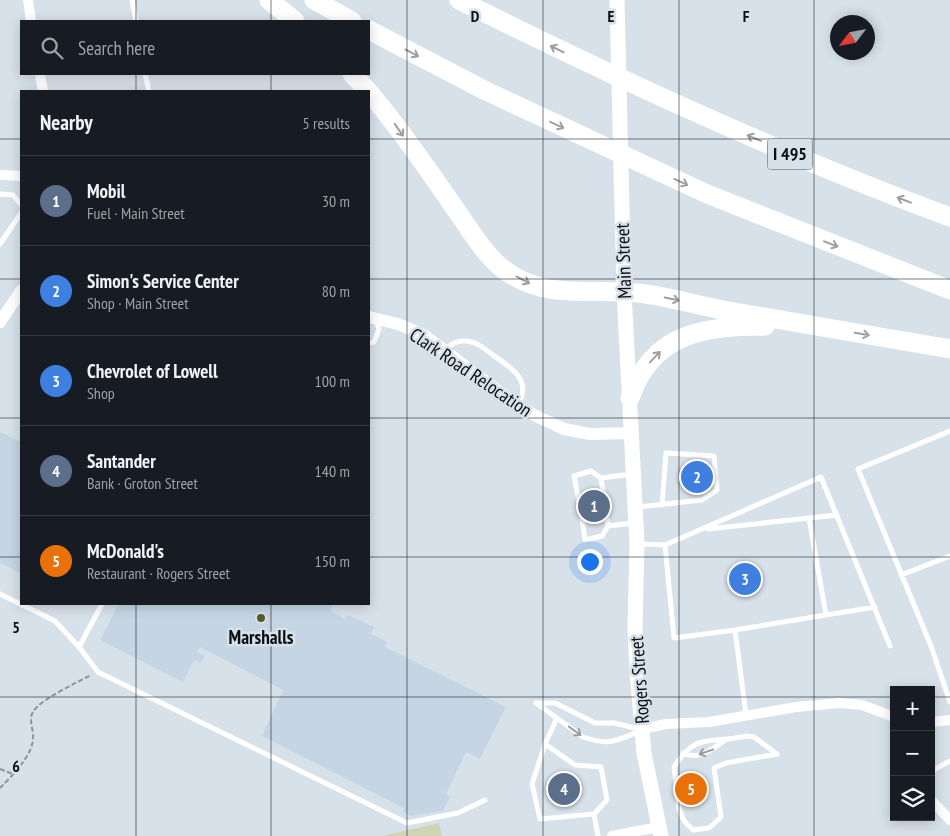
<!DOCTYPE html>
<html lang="en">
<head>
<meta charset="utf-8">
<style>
	:root { --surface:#171b24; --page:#242831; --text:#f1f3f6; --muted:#9ea1a6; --line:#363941; --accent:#b45309 }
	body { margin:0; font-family:"PT Sans Narrow",sans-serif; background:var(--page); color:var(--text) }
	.controls { position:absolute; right:15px; bottom:15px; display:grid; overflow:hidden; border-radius:0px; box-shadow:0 2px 12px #0003 }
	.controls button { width:45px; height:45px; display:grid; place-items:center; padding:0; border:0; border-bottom:1px solid var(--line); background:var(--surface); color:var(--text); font:25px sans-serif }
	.compass { position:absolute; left:830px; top:15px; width:45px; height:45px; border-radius:50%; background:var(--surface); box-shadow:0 2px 12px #0003; rotate:238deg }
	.you { position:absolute; left:589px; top:561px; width:18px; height:18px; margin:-12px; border:4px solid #fff; border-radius:50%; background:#1a73e8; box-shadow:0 0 0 8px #1a73e833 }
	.badge { display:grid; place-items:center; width:32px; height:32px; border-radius:50%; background:var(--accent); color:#fff; font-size:16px; font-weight:700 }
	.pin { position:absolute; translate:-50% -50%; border:2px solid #fff; box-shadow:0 1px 5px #0006 }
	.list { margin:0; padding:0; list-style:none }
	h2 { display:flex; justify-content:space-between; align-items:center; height:65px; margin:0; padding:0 20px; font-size:21px }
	h2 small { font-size:16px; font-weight:400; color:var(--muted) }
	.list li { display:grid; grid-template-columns:32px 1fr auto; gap:15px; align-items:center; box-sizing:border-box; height:90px; padding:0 20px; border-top:1px solid var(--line) }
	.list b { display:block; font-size:19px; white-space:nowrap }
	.list p { margin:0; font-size:16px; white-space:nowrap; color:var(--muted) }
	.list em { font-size:16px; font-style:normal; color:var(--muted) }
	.icon { flex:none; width:28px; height:28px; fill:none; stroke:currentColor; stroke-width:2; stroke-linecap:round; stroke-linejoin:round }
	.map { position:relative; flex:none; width:950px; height:836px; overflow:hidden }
	.search { position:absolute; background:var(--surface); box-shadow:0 2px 12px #0003; left:20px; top:20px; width:350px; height:55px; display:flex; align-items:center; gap:12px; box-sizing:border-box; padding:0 18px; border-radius:0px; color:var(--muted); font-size:19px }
	.panel { position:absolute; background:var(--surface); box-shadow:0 2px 12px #0003; left:20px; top:90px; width:350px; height:515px; border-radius:0px }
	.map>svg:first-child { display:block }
	.built { fill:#c5d5e4 }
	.green { fill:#cfd5b4 }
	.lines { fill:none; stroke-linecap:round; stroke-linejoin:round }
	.path { stroke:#8d949b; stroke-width:2; stroke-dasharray:5 2.5; stroke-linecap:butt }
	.service { stroke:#fff; stroke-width:5 }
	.minor { stroke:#fff; stroke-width:10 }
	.tertiary { stroke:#fff; stroke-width:12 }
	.secondary { stroke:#fff; stroke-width:15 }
	.motorway { stroke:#fff; stroke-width:19 }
	.oneway { stroke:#9e9fa0 }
	.grid { fill:none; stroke:#0c0f12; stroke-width:1; stroke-opacity:0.55 }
	.poi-dot { fill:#565d2b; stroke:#d7e1ea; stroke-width:2 }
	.labels { text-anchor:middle; stroke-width:5; stroke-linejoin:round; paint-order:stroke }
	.shield { fill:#d7e1ea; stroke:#494e53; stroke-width:1 }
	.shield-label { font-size:18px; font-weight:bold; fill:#0c0f12 }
	.street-label { font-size:19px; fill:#0c0f12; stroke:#d7e1ea }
	.poi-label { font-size:19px; font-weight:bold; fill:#0c0f12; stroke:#d7e1ea }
	.grid-label { font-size:16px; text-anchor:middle; font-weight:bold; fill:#0c0f12; stroke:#d7e1ea; stroke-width:5; stroke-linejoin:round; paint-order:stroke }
</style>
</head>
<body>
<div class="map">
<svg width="950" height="836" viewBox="0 0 950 836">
	<rect width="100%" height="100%" fill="#d7e1ea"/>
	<path class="built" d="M0 432 21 442V573L0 563Z
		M119 604H333L330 611 345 619 348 615 374 627 371 634 387 642 385 647 506 707 480 759 466 752 446 794 450 796 443 811 411 816 403 812 404 808 262 736 283 690 200 647 197 652 205 656 201 663 194 660 183 682 100 640Z"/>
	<path class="green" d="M439 823 442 836H382Z"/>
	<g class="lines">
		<path class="path" d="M0 769 13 774
			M0 788C12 776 33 755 33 738 34 730 28 719 33 712 39 700 78 682 91 675"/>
		<path class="service" d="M132 0 136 21
			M145 74 149 91
			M0 194 13 195 21 205
			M0 244 21 213
			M369 343 374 342 379 329 375 319
			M444 350C451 345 457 340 465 341 476 341 485 349 493 355 510 367 533 380 518 404
			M950 431 858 469 931 646 950 702
			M633 474 601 478 608 526 633 523
			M579 502 574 476 591 471 601 478
			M638 507 702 500 717 490 714 456 666 453 662 505
			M581 511 585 540 602 536 608 526
			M809 518 837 515
			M708 529 809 518 826 615
			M638 544 665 545 821 477 890 646
			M665 545 674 638 735 630 875 607
			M901 575 950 556
			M0 594 55 621 79 647 98 672 407 823 458 813 485 800
			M735 630 746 715
			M79 647 102 604
			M536 703 583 737C609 746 616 741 640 731
			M536 703H555L595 723H614L639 729
			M557 718 545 744 575 765 601 767 607 800 594 814 598 836
			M746 736 754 737 777 754 726 763 714 768 721 817 709 828 693 830 684 821 679 809 674 767C698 730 710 745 746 736Z
			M545 744 532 784 540 819 594 814
			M683 753C698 761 713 749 725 740
			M931 774 935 769 950 761"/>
		<path class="minor" d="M28 0 31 21
			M40 74 43 91
			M0 175 21 176
			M931 722 950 720
			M642 729 666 724 709 722 796 707 839 703 862 705 894 717
			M931 800 950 820
			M612 836 659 827"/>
		<path class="tertiary" d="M369 317 398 324 424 335 517 405 536 416 564 429 590 434 631 433
			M0 322 21 291"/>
		<path class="secondary" d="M617 0 624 292 637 544 635 627 637 672 644 753 661 836"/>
		<path class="motorway" d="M269 0 295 21
			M314 0 352 21
			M459 0C619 80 782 155 950 217
			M369 30 486 91 707 194 950 290
			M352 74 368 91
			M369 92C400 129 427 168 454 207 469 228 483 253 503 269 547 303 596 286 646 294 672 298 697 305 723 310 799 323 874 336 950 349
			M630 398C652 333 704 326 765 326"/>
	</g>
	<defs><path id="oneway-shaft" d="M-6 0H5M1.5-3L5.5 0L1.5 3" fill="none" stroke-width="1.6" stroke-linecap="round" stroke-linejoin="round" transform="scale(1.25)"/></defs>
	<g class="oneway">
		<use href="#oneway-shaft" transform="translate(557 49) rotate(-154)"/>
		<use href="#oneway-shaft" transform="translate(412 53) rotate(28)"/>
		<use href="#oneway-shaft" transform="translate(557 125) rotate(25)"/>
		<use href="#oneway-shaft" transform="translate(399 130) rotate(55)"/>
		<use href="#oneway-shaft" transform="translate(754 138) rotate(-157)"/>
		<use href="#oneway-shaft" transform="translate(681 182) rotate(25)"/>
		<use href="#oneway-shaft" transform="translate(904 200) rotate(-159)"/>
		<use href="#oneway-shaft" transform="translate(831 244) rotate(21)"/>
		<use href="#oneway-shaft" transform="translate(523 280) rotate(28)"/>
		<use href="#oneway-shaft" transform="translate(672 299) rotate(12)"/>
		<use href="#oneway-shaft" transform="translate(862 334) rotate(10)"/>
		<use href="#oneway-shaft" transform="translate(655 357) rotate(-46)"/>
		<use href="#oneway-shaft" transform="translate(575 731) rotate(36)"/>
		<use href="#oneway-shaft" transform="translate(706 752) rotate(161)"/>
	</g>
	<path class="grid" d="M136 0V21M271 0V21M407 0V836M543 0V836M679 0V836M814 0V836M136 74V91M271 74V91M0 139H21M369 139H950M0 279H21M369 279H950M0 418H21M369 418H950M0 557H21M369 557H950M136 604V836M271 604V836M0 697H894M931 697H950"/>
	<circle class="poi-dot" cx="261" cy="618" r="5"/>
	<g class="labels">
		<rect class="shield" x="767.5" y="138.5" width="45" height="31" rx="4"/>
		<g class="shield-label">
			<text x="790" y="160">I 495</text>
		</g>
		<g class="street-label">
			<text transform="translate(623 261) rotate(-92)" y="7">Main Street</text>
			<text transform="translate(471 372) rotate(34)" y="7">Clark Road Relocation</text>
			<text transform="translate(639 680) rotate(-94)" y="7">Rogers Street</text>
		</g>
		<g class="poi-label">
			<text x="261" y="644">Marshalls</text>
		</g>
	</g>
	<g class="grid-label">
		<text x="475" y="22">D</text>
		<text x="611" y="22">E</text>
		<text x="746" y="22">F</text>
		<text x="16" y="633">5</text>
		<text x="16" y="772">6</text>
	</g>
</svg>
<div class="controls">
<button>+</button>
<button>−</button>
<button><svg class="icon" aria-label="layers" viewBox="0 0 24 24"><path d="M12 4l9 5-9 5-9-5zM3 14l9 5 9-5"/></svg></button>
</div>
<svg class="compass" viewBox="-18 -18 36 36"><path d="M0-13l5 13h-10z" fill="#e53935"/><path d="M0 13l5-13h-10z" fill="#9ea1a6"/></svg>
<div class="you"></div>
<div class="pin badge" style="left:594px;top:506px;background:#5c6f8a">1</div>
<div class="pin badge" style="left:697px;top:477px;background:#3f7fe0">2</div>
<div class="pin badge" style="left:745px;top:579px;background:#3f7fe0">3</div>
<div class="pin badge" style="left:564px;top:789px;background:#5c6f8a">4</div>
<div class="pin badge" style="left:691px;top:789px;background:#e8710a">5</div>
<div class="search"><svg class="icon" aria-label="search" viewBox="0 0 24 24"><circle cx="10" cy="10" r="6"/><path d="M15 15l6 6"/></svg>Search here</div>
<section class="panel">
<h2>Nearby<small>5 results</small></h2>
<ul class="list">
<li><span class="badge" style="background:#5c6f8a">1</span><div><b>Mobil</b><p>Fuel · Main Street</p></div><em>30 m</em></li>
<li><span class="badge" style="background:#3f7fe0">2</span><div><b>Simon's Service Center</b><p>Shop · Main Street</p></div><em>80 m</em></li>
<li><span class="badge" style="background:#3f7fe0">3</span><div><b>Chevrolet of Lowell</b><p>Shop</p></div><em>100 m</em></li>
<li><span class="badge" style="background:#5c6f8a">4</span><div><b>Santander</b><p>Bank · Groton Street</p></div><em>140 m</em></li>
<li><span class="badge" style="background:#e8710a">5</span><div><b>McDonald's</b><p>Restaurant · Rogers Street</p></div><em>150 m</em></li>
</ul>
</section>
</div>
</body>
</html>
